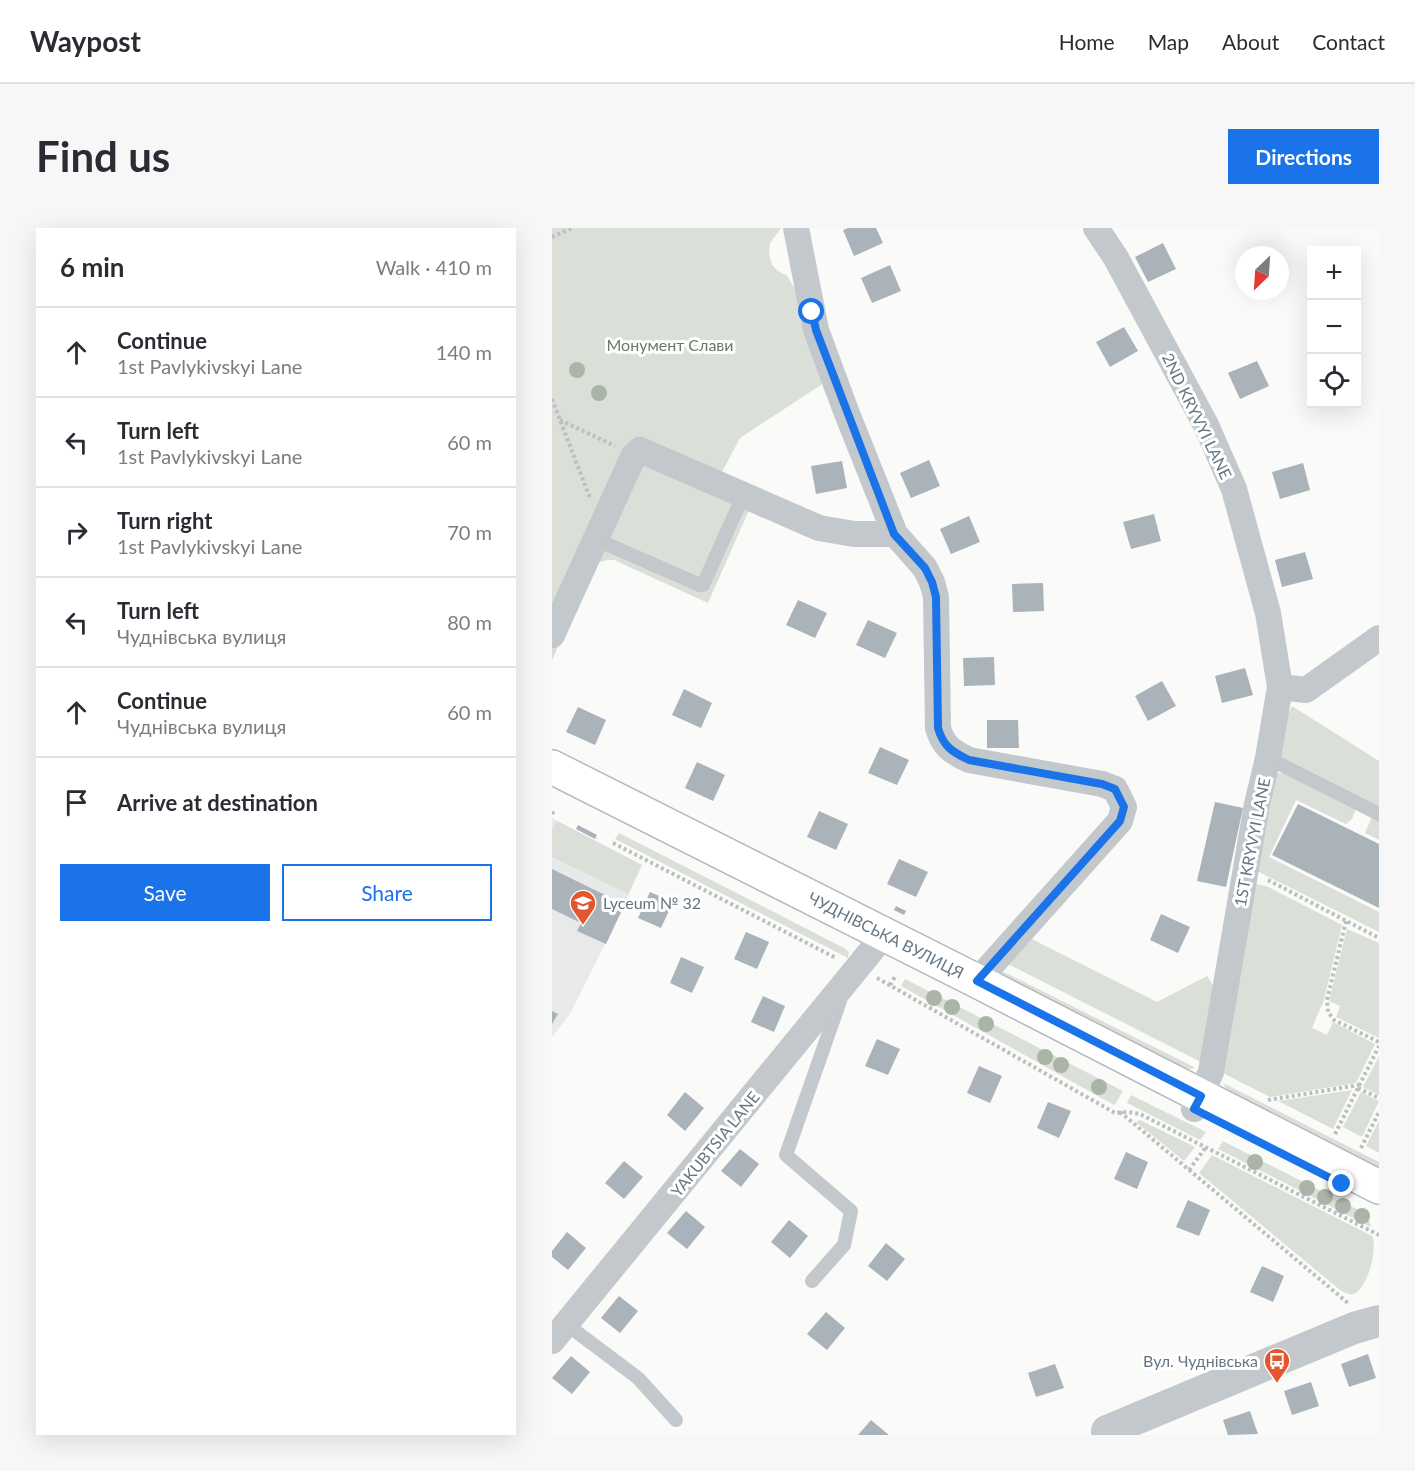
<!DOCTYPE html>
<html lang="en">
<head>
<meta charset="utf-8">
<style>
	:root { --surface:#fff; --page:#f7f7f7; --text:#2b2b33; --muted:#7c7c81; --line:#e1e1e2; --accent:#1a73e8 }
	body { margin:0; font-family:Lato,sans-serif; background:var(--page); color:var(--text) }
	.controls { position:absolute; right:18px; top:18px; display:grid; overflow:hidden; border-radius:0px; box-shadow:0 6px 24px #0002 }
	.controls button { width:54px; height:54px; display:grid; place-items:center; padding:0; border:0; border-bottom:2px solid var(--line); background:var(--surface); color:var(--text); font:30px sans-serif }
	.compass { position:absolute; left:683px; top:18px; width:54px; height:54px; border-radius:50%; background:var(--surface); box-shadow:0 6px 24px #0002; rotate:205deg }
	.stop { position:absolute; width:18px; height:18px; margin:-14px; border:4px solid #1a73e8; border-radius:50%; background:#fff }
	.stop.end { background:#1a73e8; border-color:#fff; box-shadow:0 2px 6px #0008 }
	.list { margin:0; padding:0; list-style:none }
	h2 { display:flex; justify-content:space-between; align-items:center; height:78px; margin:0; padding:0 24px; font-size:26px }
	h2 small { font-size:20px; font-weight:400; color:var(--muted) }
	.list li { display:grid; grid-template-columns:39px 1fr auto; gap:18px; align-items:center; box-sizing:border-box; height:90px; padding:0 24px; border-top:2px solid var(--line) }
	.list b { display:block; font-size:22px; white-space:nowrap }
	.list p { margin:0; font-size:20px; white-space:nowrap; color:var(--muted) }
	.list em { font-size:20px; font-style:normal; color:var(--muted) }
	.actions { display:flex; gap:12px; padding:18px 24px }
	.actions a { flex:1; padding:14px 0; border:2px solid var(--accent); border-radius:0px; text-align:center; font-size:21px; color:var(--accent) }
	.actions .main { background:var(--accent); color:#fff }
	.icon { flex:none; width:33px; height:33px; fill:none; stroke:currentColor; stroke-width:2; stroke-linecap:round; stroke-linejoin:round }
	.map { position:relative; flex:none; width:827px; height:1207px; overflow:hidden; border-radius:0px }
	header { display:flex; align-items:center; gap:36px; box-sizing:border-box; height:84px; padding:0 30px; background:var(--surface); border-bottom:2px solid var(--line) }
	header strong { font-size:28px }
	nav { display:flex; gap:33px; margin-inline-start:auto; font-size:21px }
	.intro { display:flex; align-items:center; justify-content:space-between; box-sizing:border-box; height:144px; padding:0 36px }
	h1 { margin:0; font-size:42px }
	.button { padding:15px 27px; border-radius:0px; background:var(--accent); color:#fff; font-size:21px; font-weight:700 }
	main { display:flex; gap:36px; padding:0 36px }
	aside { flex:1; background:var(--surface); border-radius:0px; box-shadow:0 6px 24px #0002 }
	.map>svg:first-child { display:block }
	.built { fill:#e8e9e9 }
	.green { fill:#dadfd7 }
	.building { fill:#aab3b9 }
	.lines { fill:none; stroke-linecap:round; stroke-linejoin:round }
	.primary-casing { stroke:#b5babe; stroke-width:36 }
	.path { stroke:#bbbfc2; stroke-width:4; stroke-dasharray:3 3; stroke-linecap:butt }
	.service { stroke:#c3c8cc; stroke-width:14 }
	.minor { stroke:#c3c8cc; stroke-width:26 }
	.tertiary { stroke:#c3c8cc; stroke-width:32 }
	.primary { stroke:#fff; stroke-width:33 }
	.tree { fill:#aab4a7 }
	.route { stroke:#1a73e8; stroke-width:8 }
	.labels { text-anchor:middle; stroke-width:6; stroke-linejoin:round; paint-order:stroke }
	.park-label { font-size:16px; fill:#687a64; stroke:#fff }
	.street-label { font-size:16px; fill:#657683; stroke:#fff }
	.poi-label { font-size:16px; fill:#657683; stroke:#fff; text-anchor:start }
</style>
</head>
<body>
<header>
<strong>Waypost</strong>
<nav><a>Home</a><a>Map</a><a>About</a><a>Contact</a></nav>
</header>
<div class="intro"><h1>Find us</h1><a class="button">Directions</a></div>
<main>
<aside>
<h2>6 min<small>Walk · 410 m</small></h2>
<ul class="list">
<li><svg class="icon" aria-label="ahead" viewBox="0 0 24 24"><path d="M12 20V5M6 11l6-6 6 6"/></svg><div><b>Continue</b><p>1st Pavlykivskyi Lane</p></div><em>140 m</em></li>
<li><svg class="icon" aria-label="left" viewBox="0 0 24 24"><path d="M17 20v-9H6M10 6l-5 5 5 5"/></svg><div><b>Turn left</b><p>1st Pavlykivskyi Lane</p></div><em>60 m</em></li>
<li><svg class="icon" aria-label="right" viewBox="0 0 24 24"><path d="M7 20v-9h11M14 6l5 5-5 5"/></svg><div><b>Turn right</b><p>1st Pavlykivskyi Lane</p></div><em>70 m</em></li>
<li><svg class="icon" aria-label="left" viewBox="0 0 24 24"><path d="M17 20v-9H6M10 6l-5 5 5 5"/></svg><div><b>Turn left</b><p>Чуднівська вулиця</p></div><em>80 m</em></li>
<li><svg class="icon" aria-label="ahead" viewBox="0 0 24 24"><path d="M12 20V5M6 11l6-6 6 6"/></svg><div><b>Continue</b><p>Чуднівська вулиця</p></div><em>60 m</em></li>
<li><svg class="icon" aria-label="arrive" viewBox="0 0 24 24"><path d="M6 21V4h12l-3 4 3 4H6"/></svg><div><b>Arrive at destination</b></div></li>
</ul>
<div class="actions"><a class="main">Save</a><a>Share</a></div>
</aside>
<div class="map">
<svg width="827" height="1207" viewBox="0 0 827 1207">
	<rect width="100%" height="100%" fill="#fafaf8"/>
	<path class="built" d="M0 590 90 637 71 680 18 786 0 809Z"/>
	<path class="green" d="M0 0H229L218 15 217 26 220 37 226 43 235 48 244 63 272 155 188 210 170 244 206 262 156 375 62 332C51 332 45 333 40 343L0 432Z
		M740 478 827 533V579L725 527 733 493Z
		M727 545H732L804 581 800 591 794 596 744 572 717 629 827 684V704L705 643 723 547Z
		M820 589 827 592V612L813 605Z
		M5 593 90 637 76 666 0 629V602Z
		M67 605 294 721 297 725 296 730 63 611Z
		M705 656 716 659 790 697 772 772 760 800 775 807 781 794 823 816 804 855 718 869 671 845 702 657Z
		M795 701 827 715V810L784 789 788 778 777 773Z
		M472 707 605 774 655 748 662 759 649 834 450 733Z
		M444 740 642 839 643 840 633 842 449 750Z
		M353 751 571 863 564 875 562 877 349 758Z
		M827 828V867L811 859Z
		M671 855 827 934V943L677 866Z
		M800 862 781 901 726 873Z
		M809 864 827 873 810 909 791 899Z
		M579 867 654 904 648 912 575 875Z
		M588 892 643 919 632 933 584 894Z
		M827 893V925L814 918Z
		M671 913 816 987 819 999 666 921Z
		M660 927 820 1008C826 1021 816 1059 802 1066 798 1068 792 1064 788 1062L647 945Z"/>
	<path class="building" d="M296 0H324L331 15 302 28 291 2Z
		M611 15 624 41 596 54 583 29Z
		M338 37 349 63 320 75 309 50Z
		M572 99 586 123 558 139 544 114Z
		M705 133 717 158 688 171 676 145Z
		M377 232 388 258 359 270 348 245Z
		M290 233 295 260 264 266 259 238Z
		M751 235 758 262 728 271 720 244Z
		M602 286 609 313 579 321 571 294Z
		M417 288 428 314 399 326 388 301Z
		M753 324 761 351 730 359 723 332Z
		M491 355 492 383 461 384 460 356Z
		M246 372 275 385 263 410 234 397Z
		M316 392 345 405 333 430 304 417Z
		M442 429 443 457 412 458 411 430Z
		M693 440 701 467 670 475 663 448Z
		M610 453 624 478 596 493 583 468Z
		M132 461 160 475 149 500 120 487Z
		M26 479 54 492 43 517 14 504Z
		M435 492H466L467 520H435Z
		M328 519 357 532 345 557 316 545Z
		M145 534 173 547 161 573 133 560Z
		M663 574 691 580 674 659 645 653Z
		M746 576 827 616V680L720 627Z
		M267 583 296 596 284 622 255 609Z
		M26 597 45 607 43 611 24 601Z
		M347 631 376 644 364 669 335 656Z
		M0 641 53 667 51 671 71 680 54 716 25 703 29 695 0 681Z
		M98 664 121 674 109 700 86 690Z
		M344 678 354 683 352 687 342 682Z
		M609 686 638 699 626 725 598 712Z
		M194 704 217 714 205 741 182 731Z
		M129 729 152 739 140 765 118 755Z
		M211 768 233 778 222 804 199 794Z
		M0 783 6 786 0 796Z
		M325 811 348 821 336 847 313 838Z
		M427 838 450 848 438 875 415 865Z
		M133 864 152 880 133 903 115 887Z
		M496 874 519 883 507 910 485 900Z
		M188 921 207 936 189 959 169 943Z
		M574 924 596 934 585 961 562 951Z
		M72 933 91 949 72 971 53 955Z
		M636 972 658 982 647 1008 624 999Z
		M134 983 153 999 135 1021 115 1005Z
		M237 992 256 1008 238 1030 219 1014Z
		M15 1004 34 1020 16 1042 0 1029V1023Z
		M334 1015 353 1031 335 1053 316 1038Z
		M710 1038 732 1048 721 1074 698 1064Z
		M67 1068 86 1083 68 1105 49 1090Z
		M274 1084 293 1100 275 1122 255 1106Z
		M816 1126 824 1150 797 1159 789 1136Z
		M19 1128 38 1144 20 1166 0 1150Z
		M503 1136 512 1160 484 1169 476 1145Z
		M759 1154 767 1178 740 1187 732 1163Z
		M698 1183 706 1206 676 1207 671 1192Z
		M319 1192 337 1207H306Z"/>
	<g class="lines">
		<g class="primary-casing">
			<g id="primary">
				<path id="s1" d="M0 539 425 753 827 959"/>
			</g>
		</g>
		<path class="path" d="M0 9 20 0
			M0 171 38 270
			M8 192 63 218
			M0 586 2 582
			M61 615 284 730
			M716 652 827 710
			M794 693 775 772 776 784 782 792 827 814
			M325 750 563 885 576 884 588 886 827 1007
			M338 757 344 747
			M806 860 827 870
			M716 872 807 857
			M568 884 796 1075
			M783 906 827 818
			M809 920 827 884
			M637 942 654 919"/>
		<path class="service" d="M43 311 148 357H151L191 268
			M716 530 827 586
			M260 1053 292 1017 299 983 234 927 288 773
			M14 1096 86 1150 124 1192"/>
		<path class="minor" d="M244 0 264 102 294 183 343 306 373 340 380 354 384 369 386 500C391 518 400 524 417 532L550 556 563 561 572 579 568 593 425 753
			M544 0 564 30 654 197 682 261 716 385 728 459
			M0 407 82 227 88 222 267 300 302 306H343
			M642 881 659 844 705 576 716 530 728 459 754 462 827 410
			M0 1113 324 717"/>
		<path class="tertiary" d="M556 1207 555 1203 802 1100 827 1093"/>
		<use href="#primary" class="primary"/>
	</g>
	<g class="tree">
		<circle cx="25" cy="142" r="8"/>
		<circle cx="47" cy="165" r="8"/>
		<circle cx="382" cy="770" r="8"/>
		<circle cx="400" cy="779" r="8"/>
		<circle cx="434" cy="796" r="8"/>
		<circle cx="493" cy="829" r="8"/>
		<circle cx="509" cy="837" r="8"/>
		<circle cx="547" cy="859" r="8"/>
		<circle cx="703" cy="934" r="8"/>
		<circle cx="755" cy="960" r="8"/>
		<circle cx="773" cy="969" r="8"/>
		<circle cx="791" cy="978" r="8"/>
		<circle cx="810" cy="988" r="8"/>
	</g>
	<g class="lines">
		<path class="route" d="M260 84 264 102 342 306 373 340 380 354 384 369 386 500C391 518 400 524 417 532L550 556 563 561 572 579 568 593 425 753 649 868 642 881 790 956"/>
	</g>
	<defs>
		<g id="school-pin" transform="scale(1.35)"><path d="M0 17L-7.5 6A9.5 9.5 0 1 1 7.5 6Z" fill="#e4572e" stroke="#fff"/><path d="M0-5L7-2L0 1L-7-2ZM-4 1L0 2.5L4 1V4Q0 6-4 4Z" fill="#fff"/></g>
		<g id="bus-pin" transform="scale(1.35)"><path d="M0 17L-7.5 6A9.5 9.5 0 1 1 7.5 6Z" fill="#e4572e" stroke="#fff"/><path d="M-5-6H5V4H4V6H2V4H-2V6H-4V4H-5ZM-3.5-4V0h7V-4ZM-3.5 1.2v1.5H-2V1.2ZM2 1.2v1.5H3.5V1.2Z" fill="#fff"/></g>
	</defs>
	<g fill-rule="evenodd">
		<use href="#school-pin" x="31" y="675"/>
		<use href="#bus-pin" x="725" y="1133"/>
	</g>
	<g class="labels">
		<g class="park-label">
			<text x="118" y="123">Монумент Слави</text>
		</g>
		<g class="street-label">
			<text transform="translate(645 188) rotate(64)" y="6">2ND KRYVYI LANE</text>
			<text transform="translate(700 614) rotate(-79)" y="6">1ST KRYVYI LANE</text>
			<text dy="6" stroke="none"><textPath href="#s1" startOffset="374">ЧУДНІВСЬКА ВУЛИЦЯ</textPath></text>
			<text transform="translate(163 916) rotate(-51)" y="6">YAKUBTSIA LANE</text>
		</g>
		<g class="poi-label">
			<text x="51" y="681">Lyceum № 32</text>
			<text x="706" y="1139" text-anchor="end">Вул. Чуднівська</text>
		</g>
	</g>
</svg>
<div class="controls">
<button>+</button>
<button>−</button>
<button><svg class="icon" aria-label="locate" viewBox="0 0 24 24"><circle cx="12" cy="12" r="6"/><path d="M12 2v4M12 18v4M2 12h4M18 12h4"/></svg></button>
</div>
<svg class="compass" viewBox="-18 -18 36 36"><path d="M0-13l5 13h-10z" fill="#e53935"/><path d="M0 13l5-13h-10z" fill="#7c7c81"/></svg>
<div class="stop" style="left:260px;top:84px"></div>
<div class="stop end" style="left:790px;top:956px"></div>
</div>
</main>
</body>
</html>
